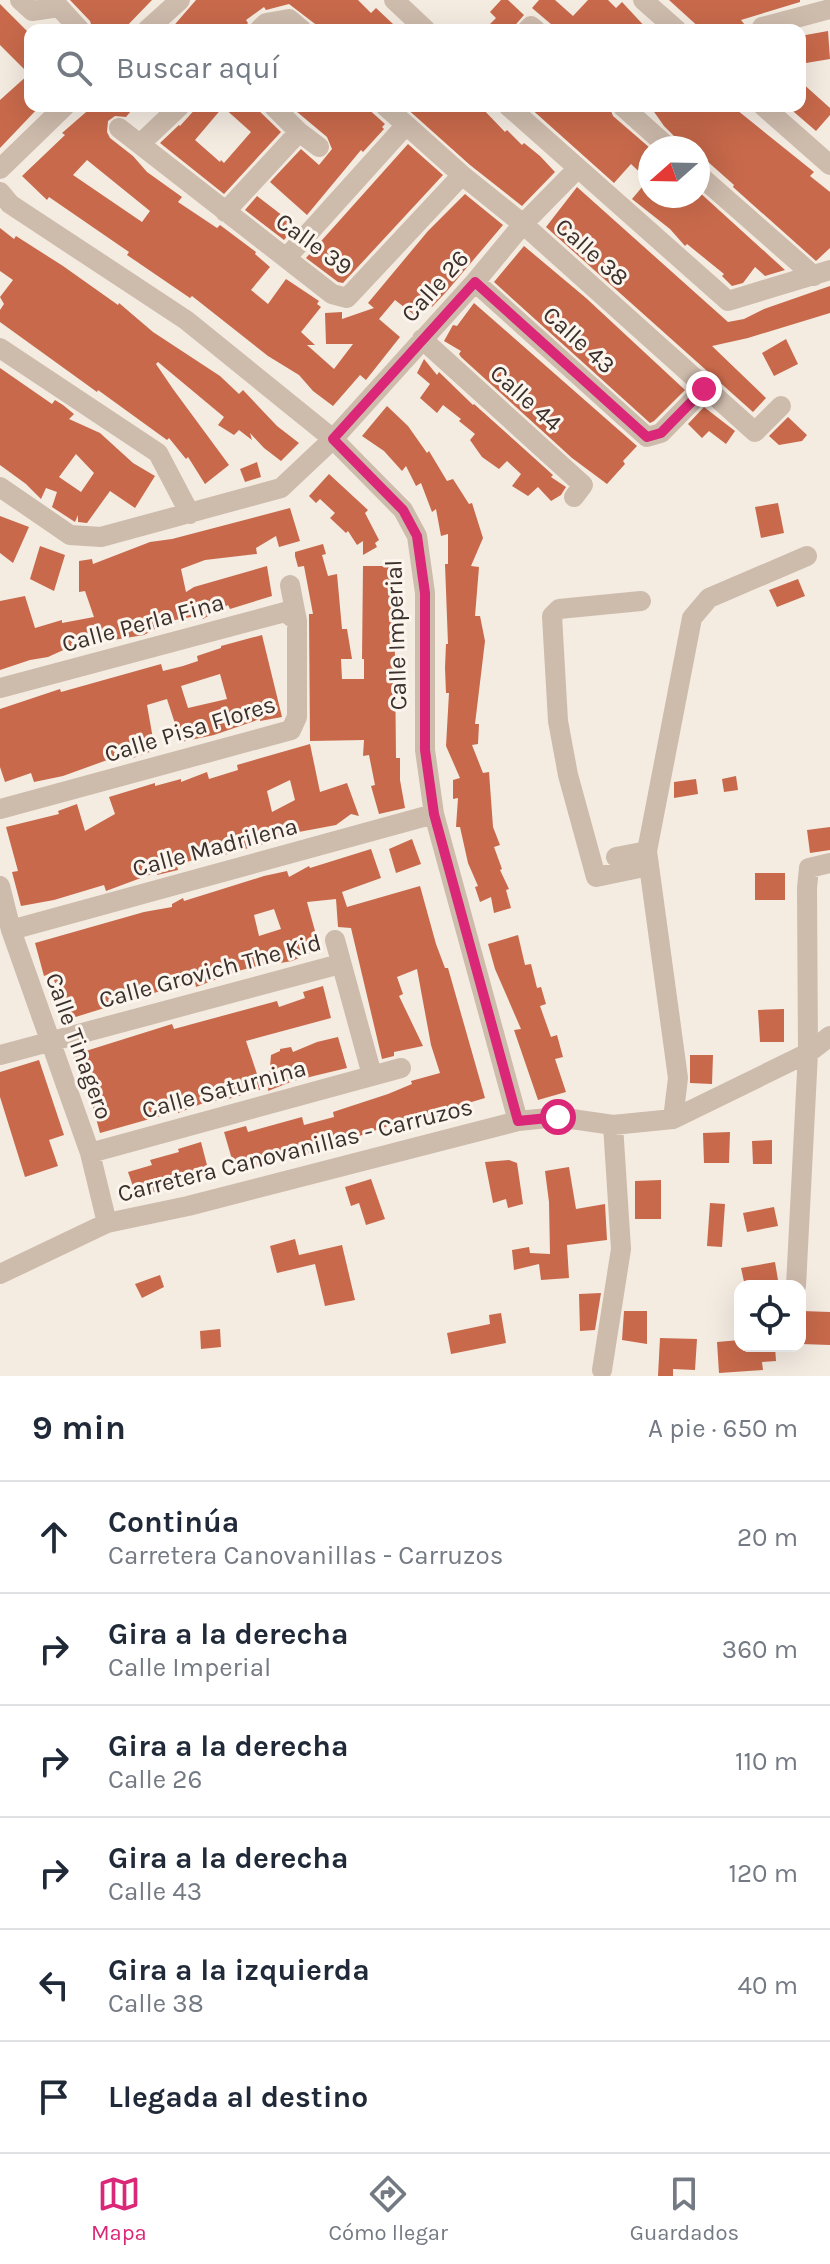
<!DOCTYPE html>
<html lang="es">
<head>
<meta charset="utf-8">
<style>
	:root { --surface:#fff; --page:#f6f6f7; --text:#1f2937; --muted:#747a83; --line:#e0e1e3; --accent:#db2777 }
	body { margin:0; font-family:Karla,sans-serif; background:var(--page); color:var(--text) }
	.controls { position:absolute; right:24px; bottom:24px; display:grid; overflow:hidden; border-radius:16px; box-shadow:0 8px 32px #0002 }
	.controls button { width:72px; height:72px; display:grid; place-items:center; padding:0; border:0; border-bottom:2px solid var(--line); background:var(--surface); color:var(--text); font:40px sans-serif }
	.compass { position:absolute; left:638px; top:136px; width:72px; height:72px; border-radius:50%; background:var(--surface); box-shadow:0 8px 32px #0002; rotate:250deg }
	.stop { position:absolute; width:24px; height:24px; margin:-18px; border:6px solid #db2777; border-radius:50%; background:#fff }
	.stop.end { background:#db2777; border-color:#fff; box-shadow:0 2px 8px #0008 }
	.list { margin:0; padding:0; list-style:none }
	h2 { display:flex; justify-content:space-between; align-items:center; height:104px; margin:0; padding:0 32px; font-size:34px }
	h2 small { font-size:26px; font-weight:400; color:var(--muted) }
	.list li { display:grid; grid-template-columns:52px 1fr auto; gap:24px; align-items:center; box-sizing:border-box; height:112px; padding:0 32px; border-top:2px solid var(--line) }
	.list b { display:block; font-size:30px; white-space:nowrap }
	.list p { margin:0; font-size:26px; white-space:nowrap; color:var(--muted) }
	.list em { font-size:26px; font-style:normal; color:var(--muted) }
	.icon { flex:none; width:44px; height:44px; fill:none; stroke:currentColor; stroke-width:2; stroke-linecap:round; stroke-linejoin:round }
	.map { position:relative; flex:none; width:830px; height:1376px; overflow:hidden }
	.search { position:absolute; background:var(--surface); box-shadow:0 8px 32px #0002; left:24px; right:24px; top:24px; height:88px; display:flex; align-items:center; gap:20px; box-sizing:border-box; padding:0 28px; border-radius:16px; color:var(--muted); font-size:30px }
	.sheet { height:776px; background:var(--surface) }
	nav { display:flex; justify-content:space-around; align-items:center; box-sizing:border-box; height:112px; border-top:2px solid var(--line); background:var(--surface); font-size:22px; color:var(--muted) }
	nav a { display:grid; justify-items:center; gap:4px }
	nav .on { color:var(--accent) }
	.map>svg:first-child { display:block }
	.building { fill:#c8694b; fill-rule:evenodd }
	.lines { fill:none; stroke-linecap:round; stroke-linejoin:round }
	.minor { stroke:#cdbbac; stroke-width:20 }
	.route { stroke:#db2777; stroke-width:10 }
	.labels { text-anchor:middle; stroke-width:6; stroke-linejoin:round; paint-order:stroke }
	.street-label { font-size:24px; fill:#3b302b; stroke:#fbf5ee }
</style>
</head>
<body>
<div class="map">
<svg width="830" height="1376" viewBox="0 0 830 1376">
	<rect width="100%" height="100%" fill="#f4ebe1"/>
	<path class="building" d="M70 0H152L123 30H93L90 21Z
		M196 0H358L371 13 376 8 393 24 387 30H323L289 4 266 10 264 7 246 20 248 23 242 30H170Z
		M501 0H508L524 15 511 30H484L496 18 490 12Z
		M539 0H555L573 16 588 0H608L616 8 622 2 648 30H558L532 8Z
		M669 0H800V2L741 20 749 30H702Z
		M0 4 30 34V106H40L0 148V100L29 74 0 45Z
		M828 31 830 59 800 64V36Z
		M800 81 830 108V115L816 131 787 106H800Z
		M93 106H125L131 111 126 117 115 116 108 121 107 132 110 138 133 156 147 172 182 197 178 202 217 228 220 225 256 252 255 254 270 267 251 290 268 304 286 279 319 301 317 304 321 307 301 332 315 345H307L334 369 353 344H326L325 313 342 312V319L374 308 368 303 428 231 465 194 503 225 447 291 432 307 429 305 418 318 395 300 379 319 400 337 366 380 360 375 333 406 313 391 299 375 268 356 192 296 190 298 127 255 129 252 49 197 47 200 22 176 65 135 62 133ZM87 160 150 211 142 222 73 175Z
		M198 106H254L281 132 224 194 160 143 179 125 180 126ZM223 107 251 132 224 163 221 160 220 162 195 140Z
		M301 106H365L385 124 382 127 384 129 363 152 361 150 307 215 270 182 301 149 319 165 332 149 327 137 296 111Z
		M404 106H480L505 132 507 130 522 145 524 143 540 156 555 172 522 206 470 165Z
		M528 106H609L613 116 650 148V196H698V191L785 270 765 276 755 267 743 283 732 286 722 276 724 274 687 244 685 246 670 229 632 199 648 180 631 164 614 183Z
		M650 106H732L814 172 810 176 830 192V248L816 261 733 187 734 185 698 153V148L683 145 664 126Z
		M408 144 443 175 343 283 338 282 306 258Z
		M577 187 728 322 744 319 764 309 830 286V313L748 338 712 346 766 398 753 412 546 227Z
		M257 196 296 226 284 240 245 210Z
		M0 228 14 239 16 236 63 266 118 305 119 303 153 332 220 376 239 394 243 390 277 426 299 443 281 461 264 448 250 433 252 440 239 430 234 435 218 425 224 417 158 362 156 364 173 389 229 465 205 484 188 457 186 459 169 438 167 440 98 390 97 392 0 322V310L4 304 0 297 13 280 0 271Z
		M524 246 586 298 685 390 654 421 650 423 494 282Z
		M474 303 637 446 623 461 625 464 607 484 572 458 461 357 459 354 461 351 444 341 453 325 457 326Z
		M786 339 798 364 774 376 762 353Z
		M424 359 437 375 439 372 473 405 474 404 553 475 551 477 566 487 561 495 551 501 538 487 528 496 512 486 521 474 507 461 499 469 482 457 470 440 475 434 459 421 461 419 443 405 437 413 420 398 430 384 417 373Z
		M0 368 52 404 55 400 63 405 74 414 69 419 100 433 133 463 155 476 135 508 110 491 87 523 78 522V515L75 522 52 507 57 492 46 488 41 499 26 484 0 465ZM76 454 94 473 81 492 59 477Z
		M387 406 408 426 427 453 429 451 447 481 453 479 469 504 472 503 483 538 471 566 479 567 475 616H480L485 641 475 724H479L478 744 472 745 483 773 489 772 493 827 500 845 494 847 502 869 500 870 509 889 506 890 511 908 494 913 491 897 480 902 475 887 478 886 468 863 460 827H456L458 798 453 799V780L460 778 446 746 449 693H446L445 668 446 644H448L445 564H448V534L441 536 436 509 432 512 421 483 416 486 406 466 402 471 384 451 362 436Z
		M704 407 735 431 726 444 709 431 702 438 688 424Z
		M788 417 807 435 802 441 779 445 769 436Z
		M257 462 261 477 245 482 240 469Z
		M329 474 368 510 365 513 379 540 375 543 377 547 363 555V541L357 545 348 531 346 533 330 518 335 513 320 499 316 503 309 496Z
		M778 503 784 533 761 538 755 507Z
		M290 508 300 541 279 547 276 536 256 548 257 554 205 560 181 569 186 592 194 587 267 566 272 596 230 609 228 605 203 619 202 615 170 621 144 635 70 647 48 657 30 660 0 670V601L25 596 35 628 62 620V623L94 617 85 591 79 592V561L92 559 93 564 150 542 172 539Z
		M0 516 29 527 13 563 0 553Z
		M323 544 326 554 322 555 328 576 337 574 342 629H347L352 659H341L342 679H364V659H362L363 566H394L396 758H400V780L405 808 379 814 371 786 375 785 369 755 363 756 364 740 310 741 309 614H313L304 566 298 567 295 556V552Z
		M40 546 65 555 54 591 30 579Z
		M798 579 805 596 777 607 769 590Z
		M262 635 282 717 260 721V719L214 735 181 742 167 699 147 705 155 750 133 758V754L110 759 63 776 34 782 31 773 5 782 0 767V709L60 689 61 692 161 664 163 671 183 666 198 661 197 656 221 648V646ZM220 674 227 699 188 708 181 686Z
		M310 744 320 792 347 783 359 816 351 814 336 825 272 837 274 841 220 856 203 857 177 865 178 870 157 875V872L106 891 104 885 54 900 21 906 12 872 18 871 6 827 59 814 58 811 77 804 85 831 115 814 109 797 155 783V786L181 779V782L207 772 209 779 238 770 237 765ZM290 780 295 800 272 812 267 791Z
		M736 776 738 790 724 792 722 779Z
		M696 779 698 794 674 798V782Z
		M830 827V850L810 853 807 830Z
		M412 839 421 864 396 873 389 849Z
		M371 849 381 878 342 892 347 907 420 886 436 944 445 968H448L485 1098 438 1112 439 1116 421 1120V1118L395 1127 394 1124 342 1142 311 1149 313 1153 291 1160 289 1155 257 1163 258 1166 236 1173 224 1132 246 1126 248 1132 302 1117 304 1125 334 1117 333 1112 388 1094 412 1084 411 1081 440 1073 431 1045 417 969 397 977 403 994 399 996 423 1046 394 1052V1056L382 1059 351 928 338 927 336 899 307 902 320 949 292 961 274 964 273 962 238 971 196 987 195 982 146 995 66 1020 52 973 44 976 35 943 144 912 172 907V904L183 898 184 901 264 876 287 871 289 877 309 866 310 868ZM274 909 281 929 259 936 254 915Z
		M755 873H785V900H755Z
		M518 935 525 965 531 964 537 988 541 987 546 1004 540 1006 551 1037 557 1035 563 1057 555 1059 566 1092 538 1100 514 1030 521 1029 495 969 488 944Z
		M323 986 331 1018 246 1041 262 1089 225 1100 206 1102 178 1113V1111L100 1133 89 1092 85 1093 73 1055 172 1024 174 1029 277 1001 279 1007 305 998 303 992Z
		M784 1009V1042H760L758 1010Z
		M338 1037 347 1068 293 1081 268 1091 271 1055 280 1051V1049L291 1047 293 1052 317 1042Z
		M690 1055H713L712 1084 690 1083Z
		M39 1060 64 1135 49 1140 58 1166 25 1177 0 1097V1072Z
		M730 1132 729 1163H704L703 1133Z
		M772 1140V1164H753L752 1141Z
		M201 1142 209 1173 137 1198 128 1172 152 1165 150 1160 179 1152 178 1149Z
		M509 1160 517 1163 523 1204 508 1208 506 1199 493 1203 485 1162Z
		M569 1167 576 1209 605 1204 607 1240 567 1245 569 1278 541 1280 539 1264 514 1270 512 1250 529 1247 530 1253 550 1254 549 1202 545 1171Z
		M371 1179 385 1219 366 1225 359 1203 351 1206 345 1187Z
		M661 1180V1219H635V1181Z
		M710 1203 725 1204 722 1247 707 1246Z
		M774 1207 778 1226 747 1232 743 1213Z
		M295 1239 299 1255 342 1245 355 1300 325 1306 315 1264 277 1273 270 1246Z
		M775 1262 779 1286H745L741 1268Z
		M160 1275 164 1287 142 1298 135 1284Z
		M601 1293 595 1330 580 1331 579 1294Z
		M624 1311H647V1344L622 1340Z
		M802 1311 830 1312V1345L801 1344Z
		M501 1313 506 1343 451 1354 447 1333 490 1324 489 1315Z
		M220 1329 221 1347 201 1349 200 1331Z
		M660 1338 697 1339 695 1370 673 1369V1376H658Z
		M740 1340V1346H775L776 1361 762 1362 763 1370 719 1373 717 1342Z"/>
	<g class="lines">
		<path class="minor" d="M20 0 32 11 59 7 80 30
			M394 0 426 30
			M643 0 677 30
			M762 27 830 9
			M147 30 180 0
			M259 30 266 23 289 19 302 30
			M527 30 531 26 536 30
			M273 106 299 132 319 147
			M385 106 462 175 523 224 755 432 781 406
			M508 106 728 301 830 270
			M622 106 669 148
			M763 106 830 165
			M119 128 332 294 347 298 462 175
			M140 144 180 106
			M0 169 65 106
			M698 174 814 276
			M0 192 10 204 186 320 333 439 403 510 417 536 425 593V750L434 814 518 1121
			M225 212 299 132
			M287 257 406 125
			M475 282 647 437 661 433 704 389
			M422 339 583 485 574 497
			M0 348 158 453 190 514
			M0 487 70 535 101 537 281 488 333 439 475 282 523 224 578 168
			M641 601 559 609 552 616 558 721 568 775 596 877 649 866
			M0 688 285 612 297 621
			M0 809 291 730 297 717V621L290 585
			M616 857 647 851
			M0 886 11 930 90 1153 107 1223
			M11 930 434 814
			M335 940 372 1075
			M0 1055 340 964
			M673 1119 678 1078 647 851 692 618 709 598 807 556
			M90 1153 401 1068
			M0 1274 107 1223 188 1206 518 1121 558 1117 613 1125 673 1119 808 1053 830 1036
			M796 1286 808 1053 807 888 809 868 830 863
			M602 1370 621 1249 613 1125"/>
	</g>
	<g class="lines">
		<path class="route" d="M558 1117 518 1121 434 814 425 750V593L417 536 403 510 333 439 475 282 647 437 661 433 704 389"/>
	</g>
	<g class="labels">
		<g class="street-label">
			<text transform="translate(314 244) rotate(36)" y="8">Calle 39</text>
			<text transform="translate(592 252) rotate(42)" y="8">Calle 38</text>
			<text transform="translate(435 286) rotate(-48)" y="8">Calle 26</text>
			<text transform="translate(579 340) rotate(42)" y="8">Calle 43</text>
			<text transform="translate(526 398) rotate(42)" y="8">Calle 44</text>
			<text transform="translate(143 623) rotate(-15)" y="8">Calle Perla Fina</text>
			<text transform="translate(396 635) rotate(-92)" y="8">Calle Imperial</text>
			<text transform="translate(190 729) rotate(-17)" y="8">Calle Pisa Flores</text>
			<text transform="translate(215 847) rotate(-15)" y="8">Calle Madrilena</text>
			<text transform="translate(210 971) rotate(-15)" y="8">Calle Grovich The Kid</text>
			<text transform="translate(79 1046) rotate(70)" y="8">Calle Tinagero</text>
			<text transform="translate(224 1089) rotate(-15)" y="8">Calle Saturnina</text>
			<text transform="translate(295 1150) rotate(-14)" y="8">Carretera Canovanillas - Carruzos</text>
		</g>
	</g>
</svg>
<div class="controls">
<button><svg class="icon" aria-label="locate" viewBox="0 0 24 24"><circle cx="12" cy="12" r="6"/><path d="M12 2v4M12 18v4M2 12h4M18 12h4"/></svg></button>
</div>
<svg class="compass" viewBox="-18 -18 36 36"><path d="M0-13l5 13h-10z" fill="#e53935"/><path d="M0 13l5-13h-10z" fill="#747a83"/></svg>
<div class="stop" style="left:558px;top:1117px"></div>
<div class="stop end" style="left:704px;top:389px"></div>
<div class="search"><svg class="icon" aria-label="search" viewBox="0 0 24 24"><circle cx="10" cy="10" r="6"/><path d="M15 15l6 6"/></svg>Buscar aquí</div>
</div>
<section class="sheet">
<h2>9 min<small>A pie · 650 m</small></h2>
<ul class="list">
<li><svg class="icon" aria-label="ahead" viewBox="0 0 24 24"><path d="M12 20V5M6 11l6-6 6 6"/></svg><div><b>Continúa</b><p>Carretera Canovanillas - Carruzos</p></div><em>20 m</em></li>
<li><svg class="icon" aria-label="right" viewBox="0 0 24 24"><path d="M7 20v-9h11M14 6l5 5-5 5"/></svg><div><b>Gira a la derecha</b><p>Calle Imperial</p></div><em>360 m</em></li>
<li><svg class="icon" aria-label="right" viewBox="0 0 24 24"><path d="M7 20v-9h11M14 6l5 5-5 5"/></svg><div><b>Gira a la derecha</b><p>Calle 26</p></div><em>110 m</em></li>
<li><svg class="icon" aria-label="right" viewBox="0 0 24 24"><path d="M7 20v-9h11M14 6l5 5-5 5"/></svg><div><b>Gira a la derecha</b><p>Calle 43</p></div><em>120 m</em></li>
<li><svg class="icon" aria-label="left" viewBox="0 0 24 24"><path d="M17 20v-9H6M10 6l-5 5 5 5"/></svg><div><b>Gira a la izquierda</b><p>Calle 38</p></div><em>40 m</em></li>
<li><svg class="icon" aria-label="arrive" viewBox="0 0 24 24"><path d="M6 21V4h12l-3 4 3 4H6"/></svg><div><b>Llegada al destino</b></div></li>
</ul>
</section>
<nav>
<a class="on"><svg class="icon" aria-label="map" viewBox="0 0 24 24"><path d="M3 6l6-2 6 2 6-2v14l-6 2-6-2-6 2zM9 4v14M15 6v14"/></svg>Mapa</a>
<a><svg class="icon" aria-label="directions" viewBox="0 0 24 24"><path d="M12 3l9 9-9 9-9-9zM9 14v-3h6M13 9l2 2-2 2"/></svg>Cómo llegar</a>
<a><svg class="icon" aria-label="saved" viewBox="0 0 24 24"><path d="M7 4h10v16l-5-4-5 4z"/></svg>Guardados</a>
</nav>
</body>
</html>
